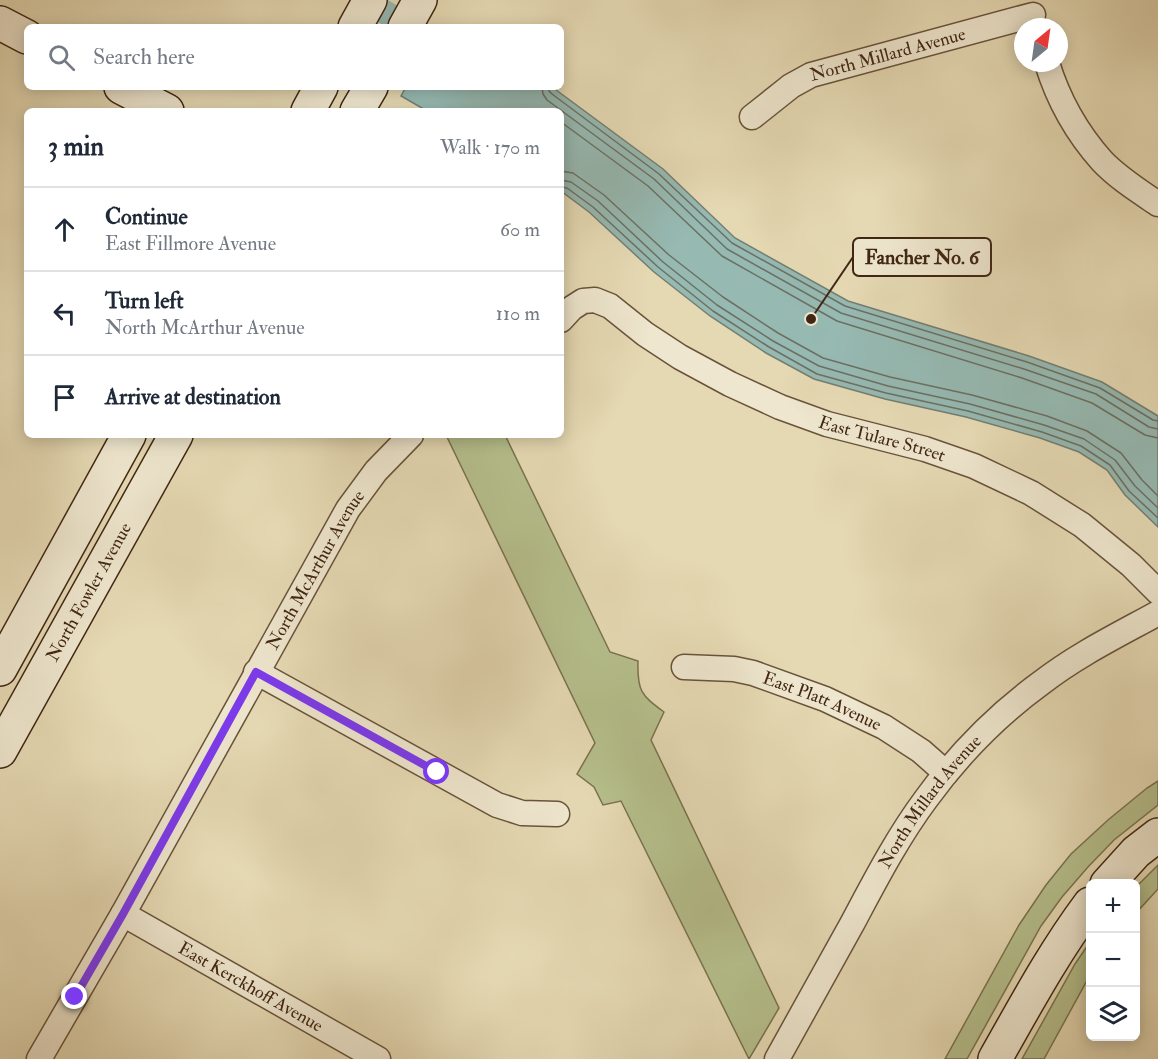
<!DOCTYPE html>
<html lang="en">
<head>
<meta charset="utf-8">
<style>
	:root { --surface:#fff; --page:#f6f6f7; --text:#1f2937; --muted:#747a83; --line:#e0e1e3 }
	body { margin:0; font-family:"IM FELL Double Pica",serif; background:var(--page); color:var(--text) }
	.controls { position:absolute; right:18px; bottom:18px; display:grid; overflow:hidden; border-radius:9px; box-shadow:0 3px 15px #0003 }
	.controls button { width:54px; height:54px; display:grid; place-items:center; padding:0; border:0; border-bottom:2px solid var(--line); background:var(--surface); color:var(--text); font:30px sans-serif }
	.compass { position:absolute; left:1014px; top:18px; width:54px; height:54px; border-radius:50%; background:var(--surface); box-shadow:0 3px 15px #0003; rotate:29deg }
	.stop { position:absolute; width:18px; height:18px; margin:-14px; border:4px solid #7c3aed; border-radius:50%; background:#fff }
	.stop.end { background:#7c3aed; border-color:#fff; box-shadow:0 2px 6px #0008 }
	.list { margin:0; padding:0; list-style:none }
	h2 { display:flex; justify-content:space-between; align-items:center; height:78px; margin:0; padding:0 24px; font-size:26px }
	h2 small { font-size:20px; font-weight:400; color:var(--muted) }
	.list li { display:grid; grid-template-columns:39px 1fr auto; gap:18px; align-items:center; box-sizing:border-box; height:84px; padding:0 24px; border-top:2px solid var(--line) }
	.list b { display:block; font-size:22px; white-space:nowrap }
	.list p { margin:0; font-size:20px; white-space:nowrap; color:var(--muted) }
	.list em { font-size:20px; font-style:normal; color:var(--muted) }
	.icon { flex:none; width:33px; height:33px; fill:none; stroke:currentColor; stroke-width:2; stroke-linecap:round; stroke-linejoin:round }
	.map { position:relative; flex:none; width:1158px; height:1059px; overflow:hidden }
	.search { position:absolute; background:var(--surface); box-shadow:0 3px 15px #0003; left:24px; top:24px; width:540px; height:66px; display:flex; align-items:center; gap:15px; box-sizing:border-box; padding:0 21px; border-radius:9px; color:var(--muted); font-size:22px }
	.panel { position:absolute; background:var(--surface); box-shadow:0 3px 15px #0003; left:24px; top:108px; width:540px; height:330px; border-radius:9px }
	.map>svg:first-child { display:block }
	.green { fill:#b5bf8c; stroke:#7a7250; stroke-width:1.5 }
	.water { fill:#96b9b2; stroke:#747e72; stroke-width:1.5 }
	.lines { fill:none; stroke-linecap:round; stroke-linejoin:round }
	.shore { stroke:#6b7062; stroke-width:1.5 }
	.canal { stroke:#96b9b2; stroke-width:24 }
	.street-casing { stroke:#69533b; stroke-width:27 }
	.secondary-casing { stroke:#402613; stroke-width:36 }
	.street { stroke:#eee6ce; stroke-width:24 }
	.secondary { stroke:#eee6ce; stroke-width:33 }
	.route { stroke:#7c3aed; stroke-width:8 }
	.labels { text-anchor:middle; stroke-width:6; stroke-linejoin:round; paint-order:stroke }
	.street-label { font-size:18px; fill:#402613; stroke:#eee6ce }
	.leader { fill:none; stroke:#402613; stroke-width:2 }
	.callout-dot { fill:#402613; stroke:#eee6ce; stroke-width:2 }
	.callout { fill:#eee6ce; stroke:#402613; stroke-width:2 }
	.callout-label { font-size:20px; text-anchor:middle; font-weight:bold; fill:#402613 }
</style>
</head>
<body>
<div class="map">
<svg width="1158" height="1059" viewBox="0 0 1158 1059">
	<rect width="100%" height="100%" fill="#e5d9b3"/>
	<filter id="stains"><feTurbulence type="fractalNoise" baseFrequency=".00333" numOctaves="4"/><feColorMatrix values="0 0 0 0 .2 0 0 0 0 .09 0 0 0 0 .02 0 0 0 .5 -.17"/></filter>
	<radialGradient id="worn" r=".72"><stop offset=".6" stop-color="#630" stop-opacity="0"/><stop offset="1" stop-color="#630" stop-opacity=".3"/></radialGradient>
	<path class="green" d="M446 435H505L610 652 638 661C637 691 641 695 664 712L651 740 779 1008 749 1059 621 801 603 805 594 787 577 774 595 743Z
		M1158 781V805L1114 840 1088 867 1062 897 1041 926 967 1059H945L1019 925 1046 885 1071 854 1108 820 1147 788Z
		M1158 865V889L1136 913V887Z
		M1090 942V975L1044 1059H1022L1075 964Z"/>
	<path class="water" d="M406 87H552L663 169 735 238 848 301 1029 356 1102 382 1158 416V527L1125 495 1107 470 1079 452 1040 438 966 417 885 399 814 379 766 353 710 316 654 272 589 212 561 191V111H427L401 96Z"/>
	<g class="lines">
		<path class="shore" d="M542 87 543 94 547 100 654 179 727 249 841 313 1024 369 1096 394 1149 427 1158 429
			M549 87V91L552 94 659 174 732 243 845 306 1027 362 1100 388 1153 420 1158 421
			M561 122 648 186 722 256 837 321 1022 378 1092 403 1145 435 1158 438
			M561 171 573 173 604 195 669 255 723 297 778 333 823 358 890 377 972 395 1047 416 1087 431 1121 453 1142 480 1158 496
			M561 180 571 182 598 201 663 262 717 305 773 341 819 366 888 386 970 404 1044 425 1084 439 1115 460 1135 486 1158 508
			M561 187 567 188 593 207 658 267 713 311 769 347 817 374 886 393 968 411 1042 432 1081 446 1110 465 1129 491 1158 518"/>
		<path class="canal" d="M365 0 409 27"/>
		<g class="street-casing">
			<g id="street">
				<path d="M1047 63C1058 99 1077 133 1102 161 1118 178 1139 191 1158 204"/>
				<path id="s1" d="M752 117 791 86 811 75 1033 15"/>
				<path id="s2" d="M561 320 572 308 583 301 595 300 610 306 645 334 680 357 730 384 780 407 827 424 925 449 974 466 1031 493 1082 525 1131 565 1158 592"/>
				<path id="s3" d="M684 667 734 669 753 673 825 699 884 727 921 751 946 773"/>
				<path d="M256 672 497 805 522 813 557 814"/>
				<path id="s4" d="M123 914 378 1059"/>
				<path id="s5" d="M39 1059 123 914 348 509 376 471 411 435"/>
				<path id="s6" d="M777 1059C802 1014 827 969 852 924 875 881 897 838 926 799 958 755 997 715 1041 683 1077 655 1118 635 1158 613"/>
			</g>
		</g>
		<g class="secondary-casing">
			<g id="secondary">
				<path d="M0 23 27 37"/>
				<path d="M355 27 370 0"/>
				<path d="M405 27 420 0"/>
				<path d="M121 87 167 111"/>
				<path d="M308 111 321 87"/>
				<path d="M357 111 371 87"/>
				<path d="M0 669 129 435"/>
				<path id="s7" d="M0 751 176 435"/>
				<path d="M1107 884 1136 852 1158 835"/>
				<path d="M995 1059C1025 1006 1054 952 1090 904"/>
			</g>
		</g>
		<use href="#street" class="street"/>
		<use href="#secondary" class="secondary"/>
	</g>
	<g class="lines">
		<path class="route" d="M75 997 123 914 256 672 437 772"/>
	</g>
	<g class="labels">
		<g class="street-label">
			<text dy="6" stroke="none"><textPath href="#s1" startOffset="152">North Millard Avenue</textPath></text>
			<text dy="6" stroke="none"><textPath href="#s2" startOffset="363">East Tulare Street</textPath></text>
			<text dy="6" stroke="none"><textPath href="#s5" startOffset="562">North McArthur Avenue</textPath></text>
			<text dy="6" stroke="none"><textPath href="#s7" startOffset="182">North Fowler Avenue</textPath></text>
			<text dy="6" stroke="none"><textPath href="#s3" startOffset="144">East Platt Avenue</textPath></text>
			<text dy="6" stroke="none"><textPath href="#s6" startOffset="300">North Millard Avenue</textPath></text>
			<text dy="6" stroke="none"><textPath href="#s4" startOffset="147">East Kerckhoff Avenue</textPath></text>
		</g>
	</g>
	<path class="leader" d="M811 319L853 257"/>
	<circle class="callout-dot" cx="811" cy="319" r="6"/>
	<rect class="callout" x="853" y="238" width="138" height="38" rx="6"/>
	<g class="callout-label">
		<text x="922" y="264">Fancher No. 6</text>
	</g>
	<rect width="100%" height="100%" filter="url(#stains)"/>
	<rect width="100%" height="100%" fill="url(#worn)"/>
</svg>
<div class="controls">
<button>+</button>
<button>−</button>
<button><svg class="icon" aria-label="layers" viewBox="0 0 24 24"><path d="M12 4l9 5-9 5-9-5zM3 14l9 5 9-5"/></svg></button>
</div>
<svg class="compass" viewBox="-18 -18 36 36"><path d="M0-13l5 13h-10z" fill="#e53935"/><path d="M0 13l5-13h-10z" fill="#747a83"/></svg>
<div class="stop" style="left:437px;top:772px"></div>
<div class="stop end" style="left:75px;top:997px"></div>
<div class="search"><svg class="icon" aria-label="search" viewBox="0 0 24 24"><circle cx="10" cy="10" r="6"/><path d="M15 15l6 6"/></svg>Search here</div>
<section class="panel">
<h2>3 min<small>Walk · 170 m</small></h2>
<ul class="list">
<li><svg class="icon" aria-label="ahead" viewBox="0 0 24 24"><path d="M12 20V5M6 11l6-6 6 6"/></svg><div><b>Continue</b><p>East Fillmore Avenue</p></div><em>60 m</em></li>
<li><svg class="icon" aria-label="left" viewBox="0 0 24 24"><path d="M17 20v-9H6M10 6l-5 5 5 5"/></svg><div><b>Turn left</b><p>North McArthur Avenue</p></div><em>110 m</em></li>
<li><svg class="icon" aria-label="arrive" viewBox="0 0 24 24"><path d="M6 21V4h12l-3 4 3 4H6"/></svg><div><b>Arrive at destination</b></div></li>
</ul>
</section>
</div>
</body>
</html>
